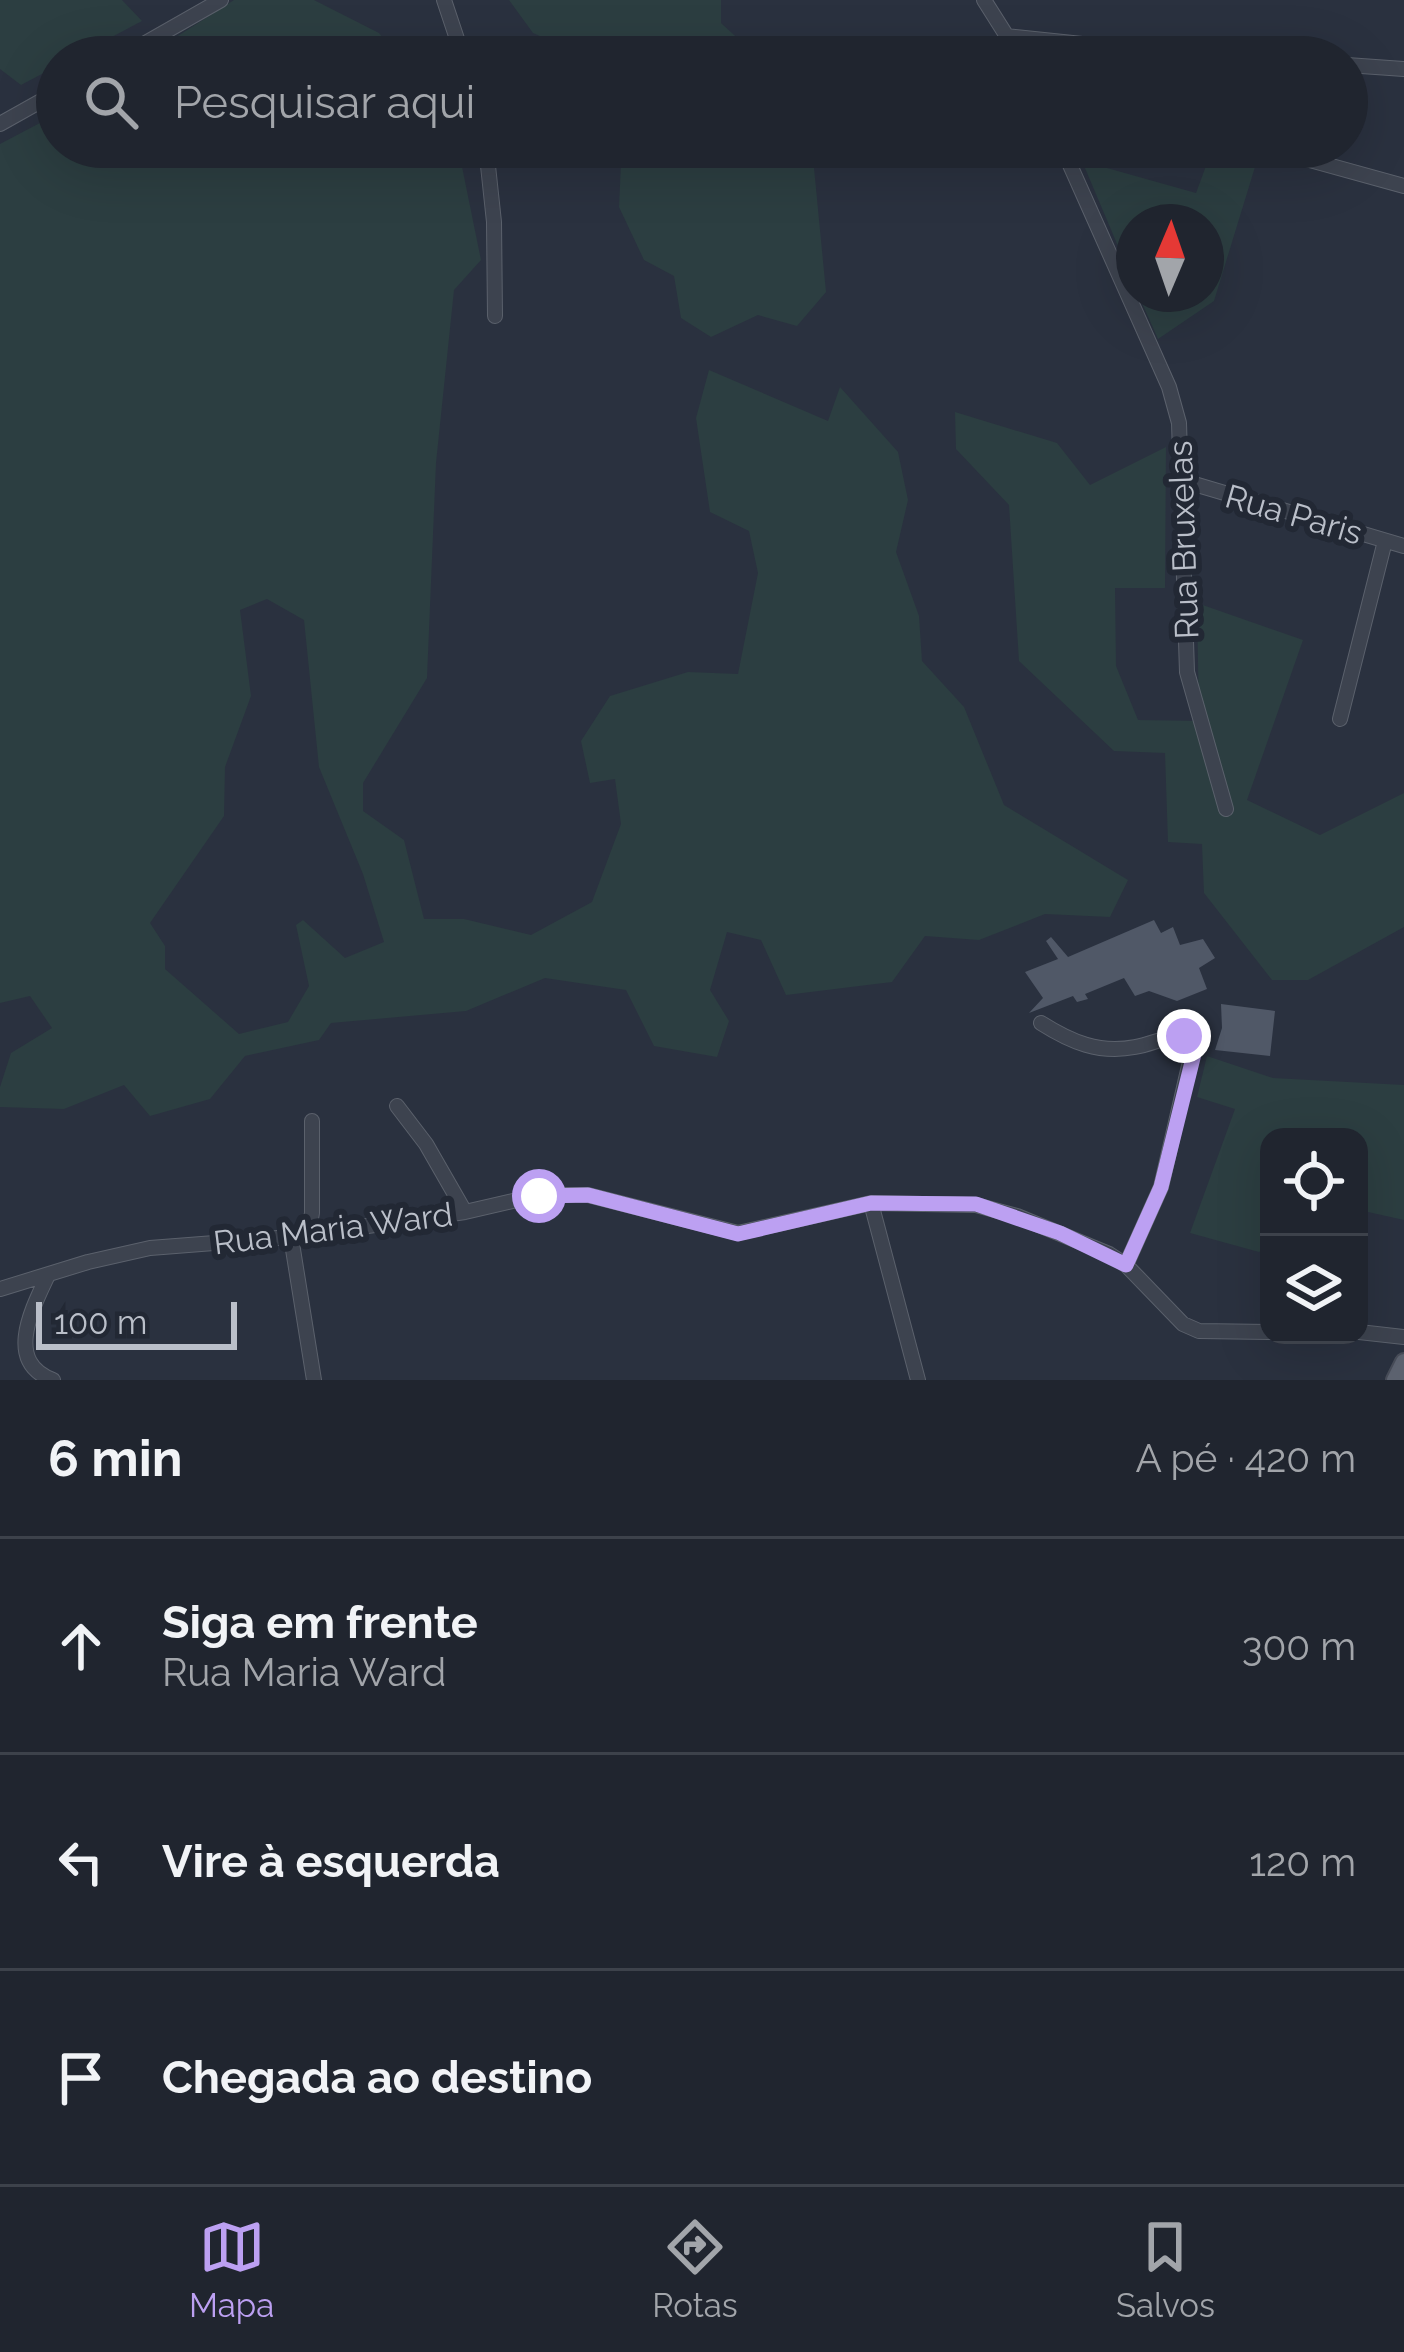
<!DOCTYPE html>
<html lang="pt">
<head>
<meta charset="utf-8">
<style>
	:root { --surface:#20252f; --page:#282d37; --text:#f1f3f6; --muted:#a2a5aa; --line:#3d424b; --accent:#bca0f2 }
	body { margin:0; font-family:Raleway,sans-serif; background:var(--page); color:var(--text) }
	.controls { position:absolute; right:36px; bottom:36px; display:grid; overflow:hidden; border-radius:24px; box-shadow:0 12px 48px #0002 }
	.controls button { width:108px; height:108px; display:grid; place-items:center; padding:0; border:0; border-bottom:3px solid var(--line); background:var(--surface); color:var(--text); font:60px sans-serif }
	.compass { position:absolute; left:1116px; top:204px; width:108px; height:108px; border-radius:50%; background:var(--surface); box-shadow:0 12px 48px #0002; rotate:2deg }
	.scale { position:absolute; left:36px; bottom:30px; width:201px; box-sizing:border-box; padding-left:12px; border:6px solid #babfc9; border-top:0; font-size:33px; line-height:42px; white-space:nowrap; color:#babfc9; -webkit-text-stroke:9px #222834; paint-order:stroke }
	.stop { position:absolute; width:36px; height:36px; margin:-27px; border:9px solid #bca0f2; border-radius:50%; background:#fff }
	.stop.end { background:#bca0f2; border-color:#fff; box-shadow:0 3px 12px #0008 }
	.list { margin:0; padding:0; list-style:none }
	h2 { display:flex; justify-content:space-between; align-items:center; height:156px; margin:0; padding:0 48px; font-size:51px }
	h2 small { font-size:39px; font-weight:400; color:var(--muted) }
	.list li { display:grid; grid-template-columns:78px 1fr auto; gap:36px; align-items:center; box-sizing:border-box; height:216px; padding:0 48px; border-top:3px solid var(--line) }
	.list b { display:block; font-size:45px; white-space:nowrap }
	.list p { margin:0; font-size:39px; white-space:nowrap; color:var(--muted) }
	.list em { font-size:39px; font-style:normal; color:var(--muted) }
	.icon { flex:none; width:66px; height:66px; fill:none; stroke:currentColor; stroke-width:2; stroke-linecap:round; stroke-linejoin:round }
	.map { position:relative; flex:none; width:1404px; height:1380px; overflow:hidden }
	.search { position:absolute; background:var(--surface); box-shadow:0 12px 48px #0002; left:36px; right:36px; top:36px; height:132px; display:flex; align-items:center; gap:30px; box-sizing:border-box; padding:0 42px; border-radius:66px; color:var(--muted); font-size:45px }
	.sheet { height:804px; background:var(--surface) }
	nav { display:flex; justify-content:space-around; align-items:center; box-sizing:border-box; height:168px; border-top:3px solid var(--line); background:var(--surface); font-size:33px; color:var(--muted) }
	nav a { display:grid; justify-items:center; gap:6px }
	nav .on { color:var(--accent) }
	.map>svg:first-child { display:block }
	.green { fill:#2c3e41; fill-rule:evenodd }
	.building { fill:#505867 }
	.lines { fill:none; stroke-linecap:round; stroke-linejoin:round }
	.minor-casing { stroke:#5b616c; stroke-width:16 }
	.major-casing { stroke:#474c58; stroke-width:20 }
	.minor { stroke:#3d434f; stroke-width:14 }
	.major { stroke:#5c626f; stroke-width:16 }
	.route { stroke:#bca0f2; stroke-width:15 }
	.labels { text-anchor:middle; stroke-width:12; stroke-linejoin:round; paint-order:stroke }
	.street-label { font-size:33px; fill:#babfc9; stroke:#222834 }
</style>
</head>
<body>
<div class="map">
<svg width="1404" height="1380" viewBox="0 0 1404 1380">
	<rect width="100%" height="100%" fill="#2a313f"/>
	<path class="green" d="M0 0H122L142 21 74 57H57V66L21 85 0 69Z
		M234 0H314L379 33 399 57H145Z
		M509 0H721V23L758 57H573L569 49 533 33Z
		M57 114V147H458L481 260 454 290 436 463 427 678 363 783V811L404 840 424 919H464L531 935 592 902 621 824 615 779 590 783 581 741 610 696 688 672 738 674 758 573 749 531 710 512 696 418 709 370 828 421 840 387 898 452 908 500 896 552 919 616 922 661 964 707 1004 805 1128 880 1110 917 1045 914 979 940 925 936 892 982 786 995 761 940 727 932 710 990 729 1021 717 1057 654 1046 626 990 545 978 466 1011 331 1023 319 1040 245 1056 210 1099 150 1116 124 1085 64 1109 0 1107V1087L11 1053 52 1028 30 996 0 1003V144ZM267 599 304 620 319 767 363 874 384 942 345 958 303 920 296 925 309 986 288 1022 239 1034 165 969V946L150 923 224 816 225 767 251 696 240 610Z
		M614 147H812L826 292 797 326 758 315 711 337 681 318 674 276 644 260 619 207 621 163Z
		M1213 147H1239L1259 154 1214 301 1158 339 1138 294H1206V222H1134V284L1082 161 1196 193Z
		M955 412 1057 443 1090 485 1166 447 1165 588H1115L1116 666 1138 720 1199 721 1197 603 1303 640 1247 800 1320 835 1404 793V927L1308 980H1272L1204 893 1202 844 1168 842 1165 753 1114 751 1019 661 1009 505 956 449Z
		M1207 1056 1273 1078 1404 1085V1220L1359 1210V1137H1269V1246L1259 1252 1190 1233 1235 1109 1197 1097Z"/>
	<path class="building" d="M1154 920 1161 933 1173 927 1180 945 1203 939 1215 958 1199 968 1207 989 1177 1001 1149 991 1135 996 1124 978 1085 994 1088 999 1077 1002 1073 996 1029 1013 1043 998 1025 972 1058 959 1046 941 1051 937 1068 957Z
		M1221 1004 1275 1011 1270 1056 1215 1050 1222 1028Z"/>
	<g class="lines">
		<g class="minor-casing">
			<path id="minor" d="M444 0 463 57
				M984 0 1020 57
				M1006 36 1206 57
				M121 57 221 0
				M1347 65 1404 69
				M0 124 57 92
				M486 147 494 222 495 316
				M1062 147 1169 387 1179 423 1187 672 1226 809
				M1263 147 1404 186
				M1184 481 1404 546
				M1340 719 1385 541
				M1041 1023C1071 1042 1099 1054 1135 1047 1152 1044 1166 1036 1183 1036L1194 1044 1161 1187 1126 1265
				M397 1106 426 1144 465 1212
				M871 1203 918 1380
				M308 1234 312 1213V1121
				M291 1237 314 1380
				M48 1275C32 1309 4 1362 53 1380
				M0 1289 88 1262 150 1248 291 1237 465 1212 539 1195H588L738 1233 871 1203 976 1205 1017 1216 1109 1254 1126 1265 1183 1324 1199 1331 1269 1332
				M1359 1332 1404 1337"/>
		</g>
		<g class="major-casing">
			<path id="major" d="M1395 1380 1404 1362"/>
		</g>
		<use href="#minor" class="minor"/>
		<use href="#major" class="major"/>
	</g>
	<g class="lines">
		<path class="route" d="M539 1196 588 1195 738 1234 871 1203 976 1204 1060 1233 1126 1265 1161 1187 1194 1054V1044L1184 1036"/>
	</g>
	<g class="labels">
		<g class="street-label">
			<text transform="translate(1294 514) rotate(16)" y="12">Rua Paris</text>
			<text transform="translate(1183 540) rotate(-92)" y="12">Rua Bruxelas</text>
			<text transform="translate(333 1228) rotate(-7)" y="12">Rua Maria Ward</text>
		</g>
	</g>
</svg>
<div class="controls">
<button><svg class="icon" aria-label="locate" viewBox="0 0 24 24"><circle cx="12" cy="12" r="6"/><path d="M12 2v4M12 18v4M2 12h4M18 12h4"/></svg></button>
<button><svg class="icon" aria-label="layers" viewBox="0 0 24 24"><path d="M12 4l9 5-9 5-9-5zM3 14l9 5 9-5"/></svg></button>
</div>
<svg class="compass" viewBox="-18 -18 36 36"><path d="M0-13l5 13h-10z" fill="#e53935"/><path d="M0 13l5-13h-10z" fill="#a2a5aa"/></svg>
<div class="scale">100 m</div>
<div class="stop" style="left:539px;top:1196px"></div>
<div class="stop end" style="left:1184px;top:1036px"></div>
<div class="search"><svg class="icon" aria-label="search" viewBox="0 0 24 24"><circle cx="10" cy="10" r="6"/><path d="M15 15l6 6"/></svg>Pesquisar aqui</div>
</div>
<section class="sheet">
<h2>6 min<small>A pé · 420 m</small></h2>
<ul class="list">
<li><svg class="icon" aria-label="ahead" viewBox="0 0 24 24"><path d="M12 20V5M6 11l6-6 6 6"/></svg><div><b>Siga em frente</b><p>Rua Maria Ward</p></div><em>300 m</em></li>
<li><svg class="icon" aria-label="left" viewBox="0 0 24 24"><path d="M17 20v-9H6M10 6l-5 5 5 5"/></svg><div><b>Vire à esquerda</b></div><em>120 m</em></li>
<li><svg class="icon" aria-label="arrive" viewBox="0 0 24 24"><path d="M6 21V4h12l-3 4 3 4H6"/></svg><div><b>Chegada ao destino</b></div></li>
</ul>
</section>
<nav>
<a class="on"><svg class="icon" aria-label="map" viewBox="0 0 24 24"><path d="M3 6l6-2 6 2 6-2v14l-6 2-6-2-6 2zM9 4v14M15 6v14"/></svg>Mapa</a>
<a><svg class="icon" aria-label="directions" viewBox="0 0 24 24"><path d="M12 3l9 9-9 9-9-9zM9 14v-3h6M13 9l2 2-2 2"/></svg>Rotas</a>
<a><svg class="icon" aria-label="saved" viewBox="0 0 24 24"><path d="M7 4h10v16l-5-4-5 4z"/></svg>Salvos</a>
</nav>
</body>
</html>
